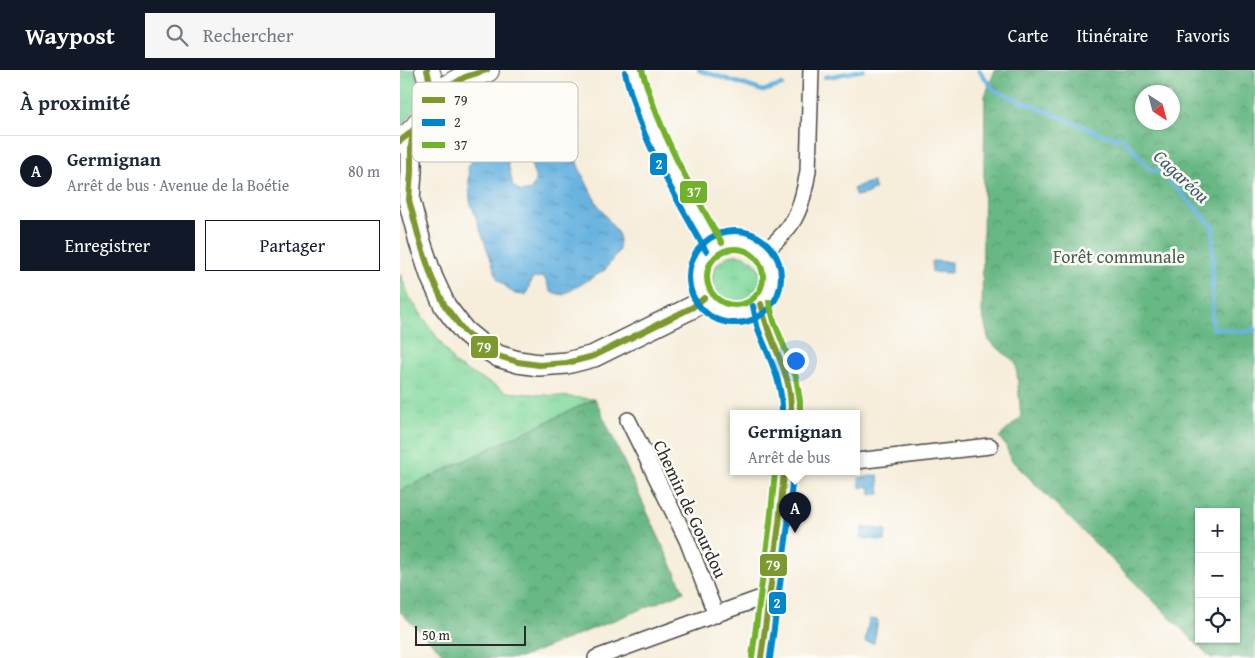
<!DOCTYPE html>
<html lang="fr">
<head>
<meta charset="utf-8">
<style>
	:root { --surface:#fff; --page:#f6f6f7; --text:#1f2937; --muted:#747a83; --line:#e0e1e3; --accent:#111827 }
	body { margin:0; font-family:"Gentium Book Plus",serif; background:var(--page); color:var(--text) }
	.controls { position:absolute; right:15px; bottom:15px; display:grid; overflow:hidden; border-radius:0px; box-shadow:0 1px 4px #0004 }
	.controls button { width:45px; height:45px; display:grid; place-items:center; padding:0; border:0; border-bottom:1px solid var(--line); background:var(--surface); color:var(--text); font:25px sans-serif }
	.compass { position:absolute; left:735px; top:15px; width:45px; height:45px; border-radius:50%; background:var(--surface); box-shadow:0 1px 4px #0004; rotate:144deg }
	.scale { position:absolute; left:15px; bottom:12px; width:111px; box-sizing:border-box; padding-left:5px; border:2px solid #2b2b2b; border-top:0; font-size:14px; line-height:18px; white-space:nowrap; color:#2b2b2b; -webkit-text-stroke:4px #fdfcf7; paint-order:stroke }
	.you { position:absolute; left:395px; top:290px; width:18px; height:18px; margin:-12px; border:4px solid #fff; border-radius:50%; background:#1a73e8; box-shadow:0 0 0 8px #1a73e833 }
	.badge { display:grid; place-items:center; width:32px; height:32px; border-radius:50%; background:var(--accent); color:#fff; font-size:16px; font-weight:700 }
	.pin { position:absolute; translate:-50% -41px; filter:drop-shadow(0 1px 2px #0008) }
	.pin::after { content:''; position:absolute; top:26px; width:18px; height:15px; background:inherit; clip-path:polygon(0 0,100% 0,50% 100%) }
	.popup { position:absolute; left:330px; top:340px; width:130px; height:65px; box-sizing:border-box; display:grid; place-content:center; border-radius:0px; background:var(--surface); filter:drop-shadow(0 1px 4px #0005); font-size:16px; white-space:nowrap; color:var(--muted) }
	.popup b { font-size:19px; color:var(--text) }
	.popup::after { content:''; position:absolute; left:50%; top:100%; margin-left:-10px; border:10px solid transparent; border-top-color:var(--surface) }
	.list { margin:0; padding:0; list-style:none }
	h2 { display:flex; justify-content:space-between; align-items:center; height:65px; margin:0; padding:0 20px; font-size:21px }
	h2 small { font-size:16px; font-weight:400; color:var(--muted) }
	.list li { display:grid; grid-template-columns:32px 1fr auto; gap:15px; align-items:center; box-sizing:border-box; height:70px; padding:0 20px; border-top:1px solid var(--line) }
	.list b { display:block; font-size:19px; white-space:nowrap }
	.list p { margin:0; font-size:16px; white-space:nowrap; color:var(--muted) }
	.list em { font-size:16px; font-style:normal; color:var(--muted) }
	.actions { display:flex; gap:10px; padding:15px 20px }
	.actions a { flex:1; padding:11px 0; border:1px solid var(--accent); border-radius:0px; text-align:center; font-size:18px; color:var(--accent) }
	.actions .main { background:var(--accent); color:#fff }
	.icon { flex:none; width:28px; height:28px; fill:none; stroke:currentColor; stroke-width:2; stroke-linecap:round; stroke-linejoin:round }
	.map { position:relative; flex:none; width:855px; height:588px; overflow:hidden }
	header { display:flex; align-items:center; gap:30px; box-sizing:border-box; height:70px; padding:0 25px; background:var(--accent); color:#fff }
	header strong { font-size:24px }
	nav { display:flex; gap:28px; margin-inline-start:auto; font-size:18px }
	.search { width:350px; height:45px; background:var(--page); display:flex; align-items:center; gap:12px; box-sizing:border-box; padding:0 18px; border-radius:0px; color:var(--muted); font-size:19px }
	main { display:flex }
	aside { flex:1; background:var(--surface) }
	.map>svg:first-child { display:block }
	.grass { fill:url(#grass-tufts); stroke:#568264 }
	.forest { fill:url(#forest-crowns); stroke:#4a7258; fill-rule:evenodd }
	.water { fill:url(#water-ripples); stroke:#496f86 }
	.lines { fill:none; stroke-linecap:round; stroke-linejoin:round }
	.stream { stroke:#67b3e0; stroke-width:4.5 }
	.minor-casing { stroke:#494845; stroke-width:18 }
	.secondary-casing { stroke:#494845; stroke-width:24 }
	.primary-casing { stroke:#494845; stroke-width:26 }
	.minor { stroke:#fff; stroke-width:15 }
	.secondary { stroke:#fff; stroke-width:21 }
	.primary { stroke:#fff; stroke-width:24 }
	.bus-1-casing { stroke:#fdfcf7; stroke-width:10 }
	.bus-2-casing { stroke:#fdfcf7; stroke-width:10 }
	.bus-3-casing { stroke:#fdfcf7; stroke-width:10 }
	.bus-1 { stroke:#7c982e; stroke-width:6 }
	.bus-2 { stroke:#0086cb; stroke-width:6 }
	.bus-3 { stroke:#72b12a; stroke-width:6 }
	.labels { text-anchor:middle; stroke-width:5; stroke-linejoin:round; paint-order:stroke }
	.park-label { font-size:18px; fill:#455f4d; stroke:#fdfcf7 }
	.street-label { font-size:18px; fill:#2b2b2b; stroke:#fdfcf7 }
	.water-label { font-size:19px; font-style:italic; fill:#405b6a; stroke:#fdfcf7 }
	.key { fill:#fdfcf7; stroke:#bebdba; stroke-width:1 }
	.key-label { font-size:14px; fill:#2b2b2b }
	.line-badge { stroke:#fdfcf7; stroke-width:2 }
	.badge-label { font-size:14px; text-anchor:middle; font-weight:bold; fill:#fff }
</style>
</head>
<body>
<header>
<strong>Waypost</strong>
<div class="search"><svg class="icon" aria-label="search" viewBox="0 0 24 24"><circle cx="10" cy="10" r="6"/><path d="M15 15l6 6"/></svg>Rechercher</div>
<nav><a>Carte</a><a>Itinéraire</a><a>Favoris</a></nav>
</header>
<main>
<aside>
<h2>À proximité<small></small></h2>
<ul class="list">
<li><span class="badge">A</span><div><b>Germignan</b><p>Arrêt de bus · Avenue de la Boétie</p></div><em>80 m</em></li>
</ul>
<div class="actions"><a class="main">Enregistrer</a><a>Partager</a></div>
</aside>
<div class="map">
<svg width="855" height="588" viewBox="0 0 855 588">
	<defs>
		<pattern id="grass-tufts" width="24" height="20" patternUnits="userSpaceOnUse" patternTransform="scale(1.25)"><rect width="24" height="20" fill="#81d89c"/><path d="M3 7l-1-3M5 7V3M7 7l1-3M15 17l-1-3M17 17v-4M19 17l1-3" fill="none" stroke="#70ba87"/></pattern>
		<pattern id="forest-crowns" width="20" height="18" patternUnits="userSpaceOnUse" patternTransform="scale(1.25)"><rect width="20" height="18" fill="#68b884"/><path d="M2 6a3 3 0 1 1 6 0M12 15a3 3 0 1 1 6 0" fill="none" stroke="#56966c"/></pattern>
		<pattern id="water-ripples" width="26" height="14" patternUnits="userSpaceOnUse" patternTransform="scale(1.25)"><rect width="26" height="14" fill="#67b3e0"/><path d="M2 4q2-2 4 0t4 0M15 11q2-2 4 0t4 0" fill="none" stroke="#5592b6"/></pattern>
	</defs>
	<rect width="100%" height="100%" fill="#fdfcf7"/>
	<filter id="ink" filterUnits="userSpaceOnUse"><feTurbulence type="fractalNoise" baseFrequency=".02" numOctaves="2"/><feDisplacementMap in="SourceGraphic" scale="10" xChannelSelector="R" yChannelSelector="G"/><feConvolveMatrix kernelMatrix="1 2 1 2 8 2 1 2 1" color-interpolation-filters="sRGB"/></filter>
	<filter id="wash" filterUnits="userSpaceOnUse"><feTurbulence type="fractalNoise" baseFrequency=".0096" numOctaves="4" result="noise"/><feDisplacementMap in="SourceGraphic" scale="20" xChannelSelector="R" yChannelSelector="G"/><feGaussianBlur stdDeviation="1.12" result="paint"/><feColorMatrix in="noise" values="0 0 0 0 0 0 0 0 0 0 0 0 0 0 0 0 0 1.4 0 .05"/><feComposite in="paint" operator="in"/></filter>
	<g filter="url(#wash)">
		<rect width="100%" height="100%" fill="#f6edda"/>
		<path class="grass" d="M0 0H14C25 20 17 42 0 56Z
			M312 210a25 25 0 1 1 50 0a25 25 0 1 1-50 0Z
			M0 204 10 228 56 295 107 322 195 329 0 421Z"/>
		<path class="forest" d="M595 0H855V588H811L611 390 606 376 599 367 621 347 616 293 589 271 582 243 585 26ZM742 22H772V52H742ZM799 442H836V569H799Z
			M195 329 284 522 120 588H48L0 542V421Z"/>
		<path class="water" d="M162 61 169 67 179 98 196 132 219 165V180L205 200 163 225 151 222 144 207 132 208 126 225 115 224 98 210 70 131 68 96 79 81 95 78 105 79 113 116 121 122 131 120 136 110 125 74 132 67Z
			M473 112 476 119 466 124 456 126 453 119 463 114Z
			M532 191 551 192V203L532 202Z
			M478 405 480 424 470 425 469 416 460 418 459 408Z
			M462 457 486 460 485 471 461 468Z
			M469 549 478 550 474 573 465 572Z"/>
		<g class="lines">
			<path class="stream" d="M299 0 363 21 382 15
				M579 0 594 20 704 65 724 69 749 98 763 104 813 156 812 258 844 262 855 259
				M425 7 433 6 463 0"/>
		</g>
	</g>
	<g filter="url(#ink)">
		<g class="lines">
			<g class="minor-casing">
				<path id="minor" d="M364 183C373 174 384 165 391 154 401 140 405 119 408 101L411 0
					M228 350 287 470 316 545
					M456 391 590 376
					M196 588 369 525"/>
			</g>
			<g class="secondary-casing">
				<path id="secondary" d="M233 0C249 67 281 118 314 177
					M13 61 11 76V101L9 130 20 172 32 208 45 236 64 261 81 275 98 286 118 292 139 295 167 293 194 286 293 237 304 228
					M298 208a37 37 0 1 1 74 0a37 37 0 1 1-74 0Z
					M361 234C363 241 364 247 366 254 377 283 394 311 391 344
					M361 588 379 454 384 402"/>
			</g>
			<g class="primary-casing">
				<path id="primary" d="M27 40 45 19 65 7 87 0
					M0 71C25 57 38 27 27 0"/>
			</g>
			<use href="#minor" class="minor"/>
			<use href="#secondary" class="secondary"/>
			<use href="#primary" class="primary"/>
			<g class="bus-1-casing">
				<path id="bus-1" d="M27 40 45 19 65 7 87 0
					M13 61 11 76V101L9 130 20 172 32 208 45 236 64 261 81 275 98 286 118 292 139 295 167 293 194 286 293 237 304 228
					M0 71C26 53 36 31 27 0
					M361 234C363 240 364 247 366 253 377 287 392 306 391 344
					M361 588 379 454 384 402"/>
			</g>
			<g class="bus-2-casing">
				<path id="bus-2" d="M225 2C229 19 234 35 239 50 257 96 282 139 306 181
					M289 207a46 46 0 1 1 92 0a46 46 0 1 1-92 0Z
					M353 236C355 244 356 252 358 259 369 288 383 311 382 344
					M370 588 388 455 393 403"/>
			</g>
			<g class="bus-3-casing">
				<path id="bus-3" d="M242 0C260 64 289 115 322 173
					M307 207a28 28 0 1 1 56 0a28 28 0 1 1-56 0Z
					M369 232 374 251 396 307 400 331V344
					M352 587 370 453 375 402"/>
			</g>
			<use href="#bus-1" class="bus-1"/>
			<use href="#bus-2" class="bus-2"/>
			<use href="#bus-3" class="bus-3"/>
		</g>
	</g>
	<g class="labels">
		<g class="park-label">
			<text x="719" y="193">Forêt communale</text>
		</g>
		<g class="street-label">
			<text transform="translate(290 439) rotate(65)" y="6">Chemin de Gourdou</text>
		</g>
		<g class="water-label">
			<text transform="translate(782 106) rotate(43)" y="7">Cagaréou</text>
		</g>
	</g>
	<rect x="12" y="12" width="166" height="80" rx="8" class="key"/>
	<rect x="22" y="27" width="23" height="6" fill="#7c982e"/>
	<rect x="22" y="49" width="23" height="7" fill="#0086cb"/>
	<rect x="22" y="72" width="23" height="6" fill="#72b12a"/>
	<g class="key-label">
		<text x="54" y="35">79</text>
		<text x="54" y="57">2</text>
		<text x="54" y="80">37</text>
	</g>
	<g class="line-badge">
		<rect x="249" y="82" width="19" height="24" rx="5" fill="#0086cb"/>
		<rect x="279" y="110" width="29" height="24" rx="5" fill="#72b12a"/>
		<rect x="70" y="265" width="29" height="24" rx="5" fill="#7c982e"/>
		<rect x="359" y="483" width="29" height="24" rx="5" fill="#7c982e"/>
		<rect x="368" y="521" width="19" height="24" rx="5" fill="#0086cb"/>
	</g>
	<g class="badge-label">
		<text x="259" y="99">2</text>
		<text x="294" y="127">37</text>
		<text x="84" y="282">79</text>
		<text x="373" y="500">79</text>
		<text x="377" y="538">2</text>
	</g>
</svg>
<div class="controls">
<button>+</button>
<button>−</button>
<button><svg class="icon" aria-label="locate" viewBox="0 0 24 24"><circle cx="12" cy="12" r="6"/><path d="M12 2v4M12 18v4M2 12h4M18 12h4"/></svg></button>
</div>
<svg class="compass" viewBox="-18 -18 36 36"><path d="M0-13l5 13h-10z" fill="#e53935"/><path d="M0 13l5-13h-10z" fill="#747a83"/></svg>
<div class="scale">50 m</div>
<div class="you"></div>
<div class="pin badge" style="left:395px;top:463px">A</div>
<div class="popup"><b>Germignan</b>Arrêt de bus</div>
</div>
</main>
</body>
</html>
